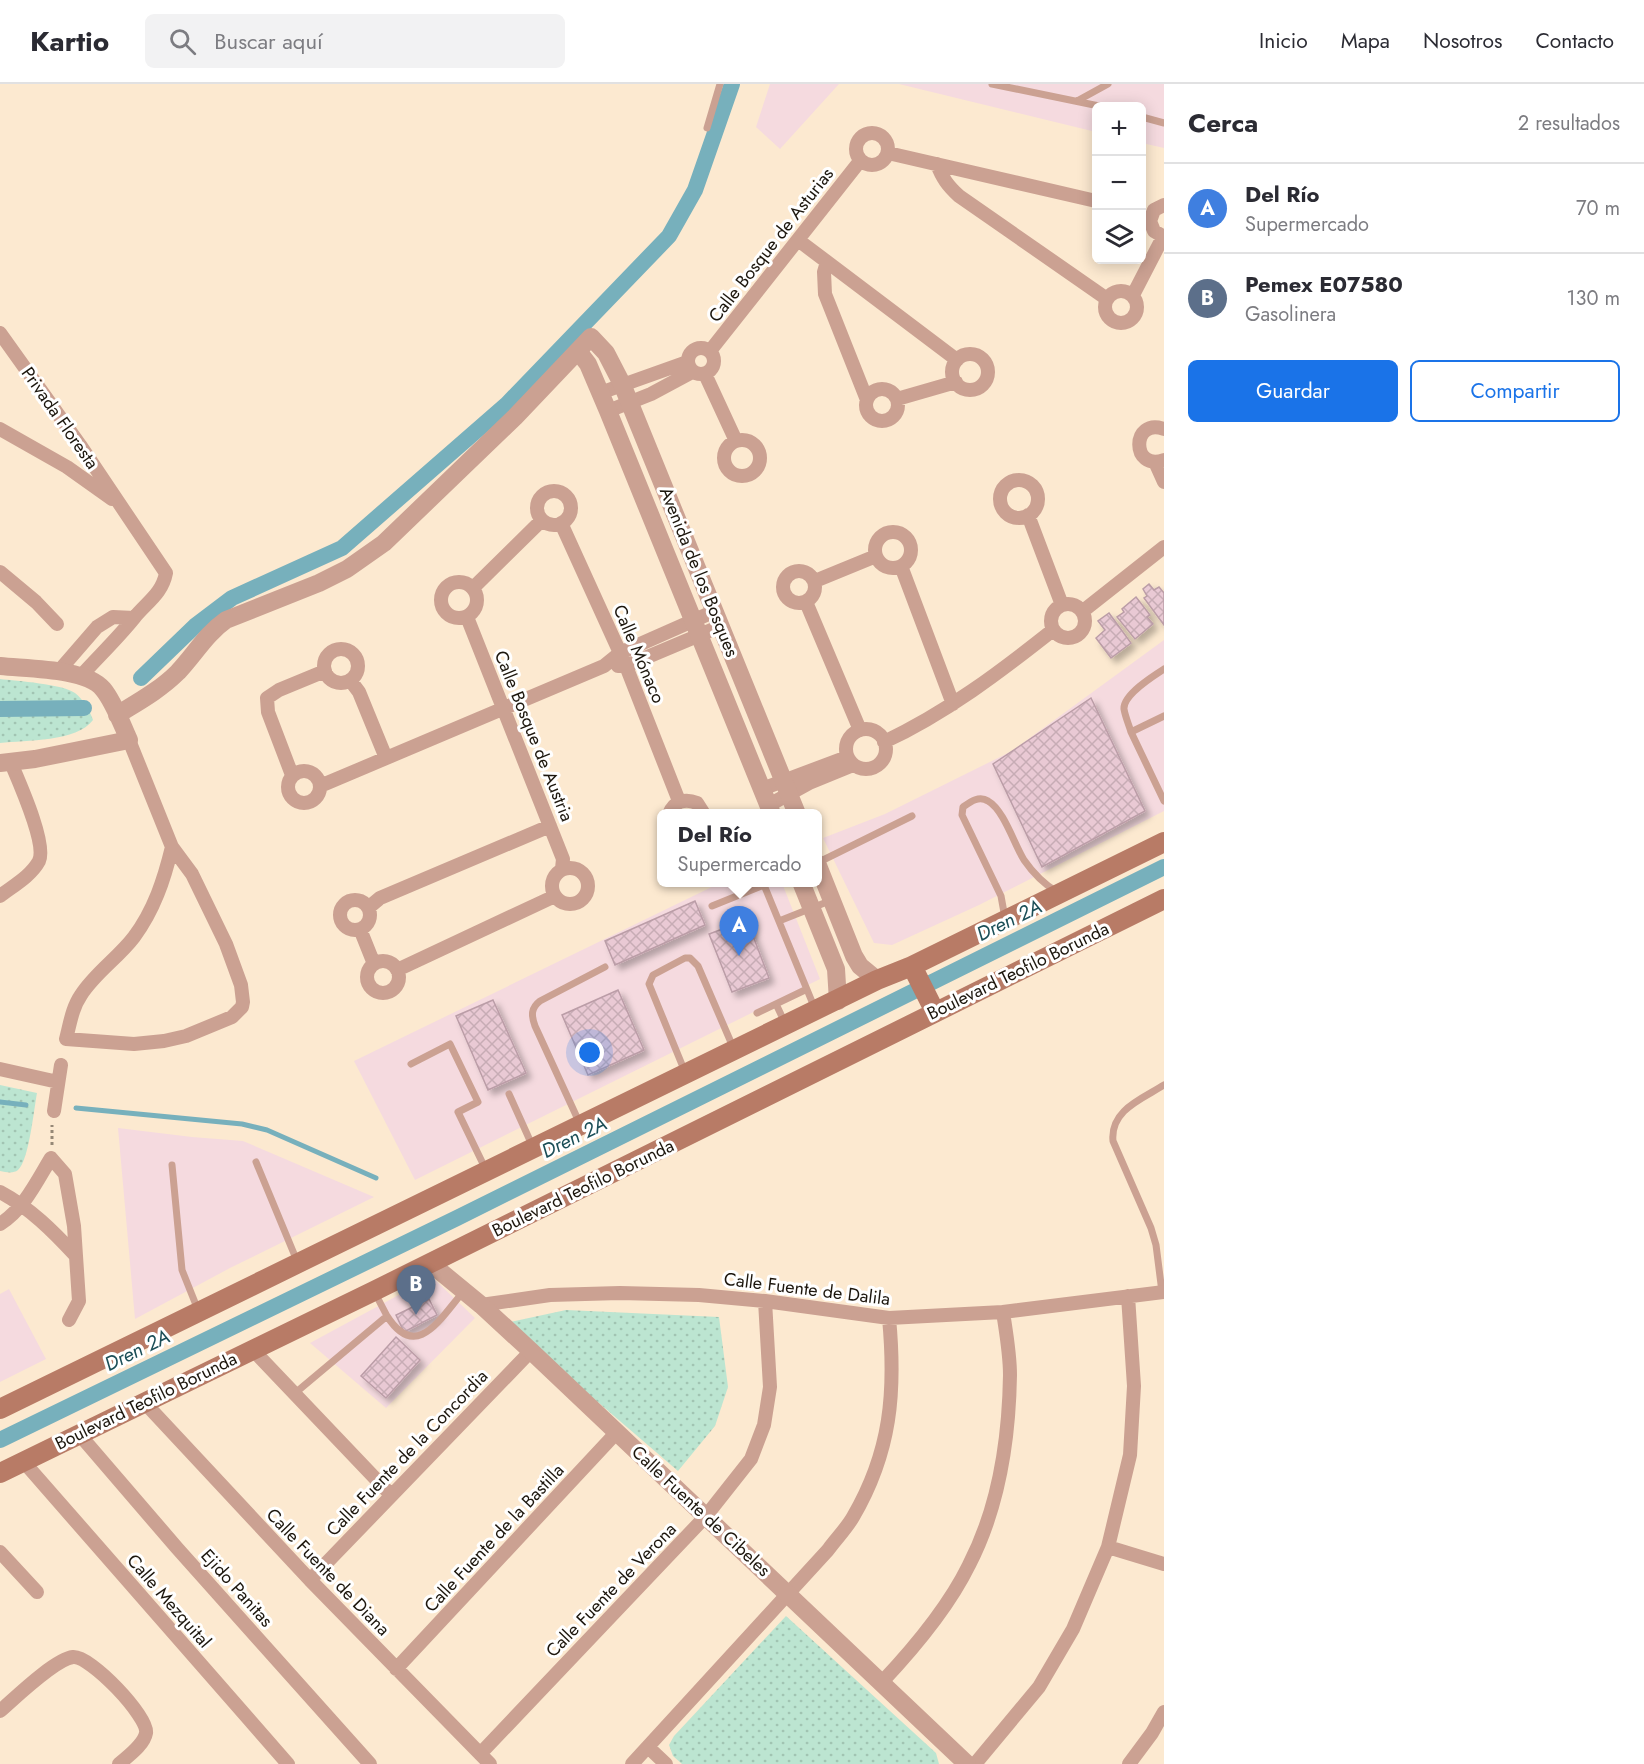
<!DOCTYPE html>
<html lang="es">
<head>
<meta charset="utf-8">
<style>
	:root { --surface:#fff; --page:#f2f2f3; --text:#2b2b33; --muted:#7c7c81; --line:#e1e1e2; --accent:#1a73e8 }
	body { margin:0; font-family:Jost,sans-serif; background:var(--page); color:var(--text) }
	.controls { position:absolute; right:18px; top:18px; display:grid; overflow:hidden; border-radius:9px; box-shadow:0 3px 15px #0003 }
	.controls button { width:54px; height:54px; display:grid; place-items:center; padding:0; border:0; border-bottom:2px solid var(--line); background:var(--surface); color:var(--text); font:30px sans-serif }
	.you { position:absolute; left:590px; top:969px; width:21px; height:21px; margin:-15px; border:4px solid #fff; border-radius:50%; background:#1a73e8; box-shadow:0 0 0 9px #1a73e833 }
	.badge { display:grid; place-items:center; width:39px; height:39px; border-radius:50%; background:var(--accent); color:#fff; font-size:20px; font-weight:700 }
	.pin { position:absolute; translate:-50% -50px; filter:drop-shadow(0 2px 3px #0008) }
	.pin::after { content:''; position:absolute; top:32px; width:21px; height:18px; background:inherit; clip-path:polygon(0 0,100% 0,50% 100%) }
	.popup { position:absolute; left:657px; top:725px; width:165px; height:78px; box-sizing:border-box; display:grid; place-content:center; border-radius:9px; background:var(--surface); filter:drop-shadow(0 2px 4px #0005); font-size:20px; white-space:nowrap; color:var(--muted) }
	.popup b { font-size:22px; color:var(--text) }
	.popup::after { content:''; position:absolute; left:50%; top:100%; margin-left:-12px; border:12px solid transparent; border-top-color:var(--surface) }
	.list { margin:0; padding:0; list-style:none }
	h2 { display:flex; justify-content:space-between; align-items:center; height:78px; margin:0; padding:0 24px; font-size:26px }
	h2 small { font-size:20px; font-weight:400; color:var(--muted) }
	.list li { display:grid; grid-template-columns:39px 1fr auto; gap:18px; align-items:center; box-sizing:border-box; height:90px; padding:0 24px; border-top:2px solid var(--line) }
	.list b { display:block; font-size:22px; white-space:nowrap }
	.list p { margin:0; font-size:20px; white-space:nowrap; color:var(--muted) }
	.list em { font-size:20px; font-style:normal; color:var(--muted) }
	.actions { display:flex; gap:12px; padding:18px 24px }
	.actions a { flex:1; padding:14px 0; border:2px solid var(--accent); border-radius:9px; text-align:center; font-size:21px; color:var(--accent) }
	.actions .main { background:var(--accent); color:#fff }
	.icon { flex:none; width:33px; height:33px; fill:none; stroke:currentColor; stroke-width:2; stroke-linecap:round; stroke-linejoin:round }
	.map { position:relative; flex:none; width:1164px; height:1680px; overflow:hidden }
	header { display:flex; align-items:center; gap:36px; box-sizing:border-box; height:84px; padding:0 30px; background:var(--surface); border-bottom:2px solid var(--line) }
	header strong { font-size:28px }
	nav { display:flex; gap:33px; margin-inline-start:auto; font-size:21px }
	.search { width:420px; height:54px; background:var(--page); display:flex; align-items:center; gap:15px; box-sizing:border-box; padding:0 21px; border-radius:9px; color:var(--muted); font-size:22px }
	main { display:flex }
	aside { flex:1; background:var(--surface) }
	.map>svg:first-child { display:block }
	.commercial { fill:#f5dadf }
	.green { fill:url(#green-dots) }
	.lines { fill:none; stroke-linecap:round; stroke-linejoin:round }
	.stream { stroke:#77b0bc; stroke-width:5 }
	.canal { stroke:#77b0bc; stroke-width:16 }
	.building { fill:url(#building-cross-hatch); stroke:#bb9da7; stroke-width:1.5; filter:url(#shadow) }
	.path { stroke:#958876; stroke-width:3; stroke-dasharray:3 3; stroke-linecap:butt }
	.service { stroke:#cba192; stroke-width:7 }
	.minor { stroke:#cba192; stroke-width:14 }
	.tertiary { stroke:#cba192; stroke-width:18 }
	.secondary { stroke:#b87b66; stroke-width:20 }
	.labels { text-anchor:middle; stroke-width:6; stroke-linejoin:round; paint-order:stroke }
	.street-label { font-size:18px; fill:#1c160d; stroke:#fff }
	.water-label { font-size:20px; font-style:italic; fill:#1b4e57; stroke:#fff }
</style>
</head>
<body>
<header>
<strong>Kartio</strong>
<div class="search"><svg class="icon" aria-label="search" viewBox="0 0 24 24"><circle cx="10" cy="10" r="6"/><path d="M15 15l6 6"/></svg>Buscar aquí</div>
<nav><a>Inicio</a><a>Mapa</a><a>Nosotros</a><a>Contacto</a></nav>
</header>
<main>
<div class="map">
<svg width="1164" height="1680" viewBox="0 0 1164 1680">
	<defs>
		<pattern id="green-dots" width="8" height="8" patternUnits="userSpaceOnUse" patternTransform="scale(1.5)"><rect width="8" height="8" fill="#bce5d1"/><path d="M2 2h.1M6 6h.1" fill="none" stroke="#a1c4b2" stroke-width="1.8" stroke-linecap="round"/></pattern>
		<pattern id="building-cross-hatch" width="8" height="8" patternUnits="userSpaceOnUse" patternTransform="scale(1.5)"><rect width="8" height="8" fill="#e9c9d4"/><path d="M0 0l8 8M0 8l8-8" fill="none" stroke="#c7acb5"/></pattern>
		<filter id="shadow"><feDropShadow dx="5" dy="5" stdDeviation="3" flood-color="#0004"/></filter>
	</defs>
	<rect width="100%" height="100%" fill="#fce9d0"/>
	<path class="commercial" d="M770 0H839L780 65 756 43Z
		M899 0H1164V64L1142 59V22H1096V48Z
		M1164 556V727L979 821 892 861 874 859 823 754 885 730 1012 667Z
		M720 799H782L820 895 415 1096 354 977Z
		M118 1044 192 1053 243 1057 374 1113 230 1184 135 1235Z
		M432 1193 475 1234 386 1324 310 1259Z
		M9 1205 46 1275 0 1298V1210Z"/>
	<path class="green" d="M0 595C17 597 63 600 75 609 83 615 90 627 93 636 77 658 26 656 0 659Z
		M0 1001 37 1009C34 1024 29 1077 18 1086 13 1090 6 1088 0 1087Z
		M566 1226 719 1233 728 1303 715 1342 678 1387 506 1239Z
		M786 1532 936 1669 939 1680H682L673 1672 669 1661 674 1652Z"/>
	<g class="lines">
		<path class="stream" d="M0 1018 26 1021
			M76 1024 242 1040 267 1046 376 1094"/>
		<path class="canal" d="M141 594 195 542 232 514 342 464 507 320 669 152 695 106 732 0
			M0 625 84 624
			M0 1356 457 1134 1164 783"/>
	</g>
	<path class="building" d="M1149 500 1154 506 1159 503 1164 509V541L1144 514 1147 512 1143 505Z
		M1136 513 1150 531 1147 533 1153 540 1135 555 1117 533 1124 528 1122 525Z
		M1109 529 1131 559 1111 574 1096 554 1105 546 1098 537Z
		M1091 614 1145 727 1042 783 993 680Z
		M695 817 705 841 615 881 605 857Z
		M747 836 769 894 732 908 709 850Z
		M618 906 644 966 588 991 562 931Z
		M493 916 526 989 488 1006 456 932Z
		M429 1215 437 1231 404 1248 396 1231Z
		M396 1253 420 1276 386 1314 361 1292Z"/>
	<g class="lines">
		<path class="path" d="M52 1061V1041"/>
		<path class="service" d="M992 0 1099 22
			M1077 17 1108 0
			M1142 33 1164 39
			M707 44 720 0
			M1164 585C1153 592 1123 611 1124 625 1125 632 1129 641 1131 648L1164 632
			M1131 648 1164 717
			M817 779 912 732
			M712 822 764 801 815 925
			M1005 834 1001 812 962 731 963 723C970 718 979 711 988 717 1004 726 1014 760 1024 776 1033 789 1044 800 1057 808
			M779 837 832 816
			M776 920 785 939
			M757 929 805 906
			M411 980 450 960 478 1018 458 1028 485 1084
			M685 988 649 900 653 891 685 874H690L698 882 733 963
			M509 1010 532 1061
			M580 1040 535 942C531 931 531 924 540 917L605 883
			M256 1078 297 1177
			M172 1081 182 1186 198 1226
			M1162 1208 1156 1161 1151 1144 1113 1057C1110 1026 1142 1015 1164 1001
			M387 1232C417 1279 441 1233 464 1207
			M294 1310 387 1232 375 1209"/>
		<path class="minor" d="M856 65a16 16 0 1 1 32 0a16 16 0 1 1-32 0Z
			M888 69 1096 117
			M937 80C942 94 948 102 959 112L1107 215
			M1164 121 1154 126 1150 137 1154 147 1164 153
			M798 156 957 276
			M827 178 824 188 825 210 867 316
			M1105 223a16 16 0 1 1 32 0a16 16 0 1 1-32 0Z
			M1133 211 1163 153
			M0 249 80 361 166 489C162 510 147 518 134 534 117 555 98 573 80 593
			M688 277a13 13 0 1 1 26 0a13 13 0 1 1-26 0Z
			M710 267 860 77
			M952 288a18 18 0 1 1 36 0a18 18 0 1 1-36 0Z
			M705 290 736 357
			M866 321a16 16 0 1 1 32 0a16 16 0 1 1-32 0Z
			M600 309 687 278
			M897 315 956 298
			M608 327 651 310 692 288
			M0 345 67 383 112 415
			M1164 345C1131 333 1131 388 1164 376
			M724 374a18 18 0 1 1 36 0a18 18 0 1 1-36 0Z
			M1155 378 1164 398
			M1000 415a19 19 0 1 1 38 0a19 19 0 1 1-38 0Z
			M537 424a17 17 0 1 1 34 0a17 17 0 1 1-34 0Z
			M1028 431 1062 521
			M561 439 626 582 679 717
			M875 466a18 18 0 1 1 36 0a18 18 0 1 1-36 0Z
			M901 482 953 620
			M783 503a16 16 0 1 1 32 0a16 16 0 1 1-32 0Z
			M0 488 36 518 57 540
			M815 497 876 472
			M441 516a18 18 0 1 1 36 0a18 18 0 1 1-36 0Z
			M473 504 542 436
			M806 518 860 646
			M1051 537a17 17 0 1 1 34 0a17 17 0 1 1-34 0Z
			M1083 527 1164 463
			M467 533 563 775 562 785
			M324 582a17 17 0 1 1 34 0a17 17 0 1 1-34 0Z
			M618 582H626L721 542
			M58 588 97 543 113 533 134 534
			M350 596 359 608 386 674
			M846 665a20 20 0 1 1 40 0a20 20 0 1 1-40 0Z
			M129 656 172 763 192 790 226 860 241 901 243 918 242 923 232 933 186 952 164 957 134 960 66 955C70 940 72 924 81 911 95 889 118 874 134 853 154 826 164 796 172 763
			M884 658C946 629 1000 588 1053 546
			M288 703a16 16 0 1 1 32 0a16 16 0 1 1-32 0Z
			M292 691 268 628 267 614 279 606 325 587
			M320 702 604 582 620 569 715 527
			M762 705 847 673
			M769 721 809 699 853 681
			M669 730C674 717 685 714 697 719L704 730
			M552 802a18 18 0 1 1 36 0a18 18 0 1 1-36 0Z
			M0 812C13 802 31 792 39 777 47 760 19 698 11 679
			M340 831a15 15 0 1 1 30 0a15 15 0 1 1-30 0Z
			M368 824 380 814 550 742
			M360 845 374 880
			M367 893a16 16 0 1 1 32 0a16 16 0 1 1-32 0Z
			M397 886 555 812
			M0 985 58 998
			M54 1027 61 981
			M0 1108C30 1124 53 1147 76 1172
			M0 1140C24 1125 37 1097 51 1074L65 1090 74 1142 79 1217 69 1236
			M481 1221 550 1211 620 1209 699 1211 765 1217 889 1234 1003 1228 1164 1208
			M253 1266 391 1411
			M144 1318 310 1496 490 1680
			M79 1350 177 1464 370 1680
			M23 1377 288 1680
			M1108 1463 1164 1480
			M0 1468 37 1508
			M310 1496 531 1267
			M396 1585 617 1348
			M882 1598C915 1563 948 1524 969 1481 999 1423 1009 1356 1010 1291 1010 1270 1006 1248 1003 1228
			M0 1627C15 1614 55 1575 73 1573 90 1571 149 1633 146 1649 144 1661 128 1672 119 1680
			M648 1663 666 1680
			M480 1670 706 1432 751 1375 764 1341 770 1303 765 1217
			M632 1680 828 1466C836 1455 846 1445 853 1433 891 1368 896 1308 889 1234
			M975 1680 1039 1603 1073 1545 1108 1463 1130 1371 1134 1302 1128 1212
			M1129 1680 1152 1649 1164 1628"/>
		<path class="tertiary" d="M578 267 588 280 608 327 772 730
			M0 582C26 585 86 584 103 605 114 618 122 641 129 656L35 675 0 679
			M117 631C138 618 160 606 178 588 195 570 206 550 226 536L319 499 347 485 384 459 515 333 591 253 606 269 622 300 797 730
			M817 779 854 872 860 882 877 896
			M801 798 836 885 838 917
			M430 1179 481 1221 531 1267 967 1680"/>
		<path class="secondary" d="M912 882 935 928
			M0 1325 877 896 912 882 1164 758
			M0 1389 374 1207 1164 815"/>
	</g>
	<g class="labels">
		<g class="street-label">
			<text transform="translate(771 161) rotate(-52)" y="6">Calle Bosque de Asturias</text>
			<text transform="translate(60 334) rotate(55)" y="6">Privada Floresta</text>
			<text transform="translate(699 488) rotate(68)" y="6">Avenida de los Bosques</text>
			<text transform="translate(639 570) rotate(67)" y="6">Calle Mónaco</text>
			<text transform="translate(534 652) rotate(68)" y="6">Calle Bosque de Austria</text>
			<text transform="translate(1018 887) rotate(-26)" y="6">Boulevard Teofilo Borunda</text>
			<text transform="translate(583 1104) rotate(-26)" y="6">Boulevard Teofilo Borunda</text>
			<text transform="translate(807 1205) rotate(7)" y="6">Calle Fuente de Dalila</text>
			<text transform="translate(146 1317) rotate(-26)" y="6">Boulevard Teofilo Borunda</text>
			<text transform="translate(407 1369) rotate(-46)" y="6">Calle Fuente de la Concordia</text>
			<text transform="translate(701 1427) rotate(43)" y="6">Calle Fuente de Cibeles</text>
			<text transform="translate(494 1454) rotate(-47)" y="6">Calle Fuente de la Bastilla</text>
			<text transform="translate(328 1488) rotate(46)" y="6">Calle Fuente de Diana</text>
			<text transform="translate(237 1504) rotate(48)" y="6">Ejido Panitas</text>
			<text transform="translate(611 1506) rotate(-46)" y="6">Calle Fuente de Verona</text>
			<text transform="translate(169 1517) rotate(49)" y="6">Calle Mezquital</text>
		</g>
		<g class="water-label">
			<text transform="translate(1009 836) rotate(-26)" y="7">Dren 2A</text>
			<text transform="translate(574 1053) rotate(-26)" y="7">Dren 2A</text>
			<text transform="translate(137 1266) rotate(-26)" y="7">Dren 2A</text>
		</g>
	</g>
</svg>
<div class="controls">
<button>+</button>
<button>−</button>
<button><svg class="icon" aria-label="layers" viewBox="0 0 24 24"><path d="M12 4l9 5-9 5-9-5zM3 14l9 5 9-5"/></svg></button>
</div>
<div class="you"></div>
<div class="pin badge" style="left:739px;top:872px;background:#3f7fe0">A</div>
<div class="popup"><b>Del Río</b>Supermercado</div>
<div class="pin badge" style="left:416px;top:1231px;background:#5c6f8a">B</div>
</div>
<aside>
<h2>Cerca<small>2 resultados</small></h2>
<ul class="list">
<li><span class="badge" style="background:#3f7fe0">A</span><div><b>Del Río</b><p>Supermercado</p></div><em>70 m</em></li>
<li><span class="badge" style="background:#5c6f8a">B</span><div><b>Pemex E07580</b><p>Gasolinera</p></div><em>130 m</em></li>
</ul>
<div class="actions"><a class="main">Guardar</a><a>Compartir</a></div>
</aside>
</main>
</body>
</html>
